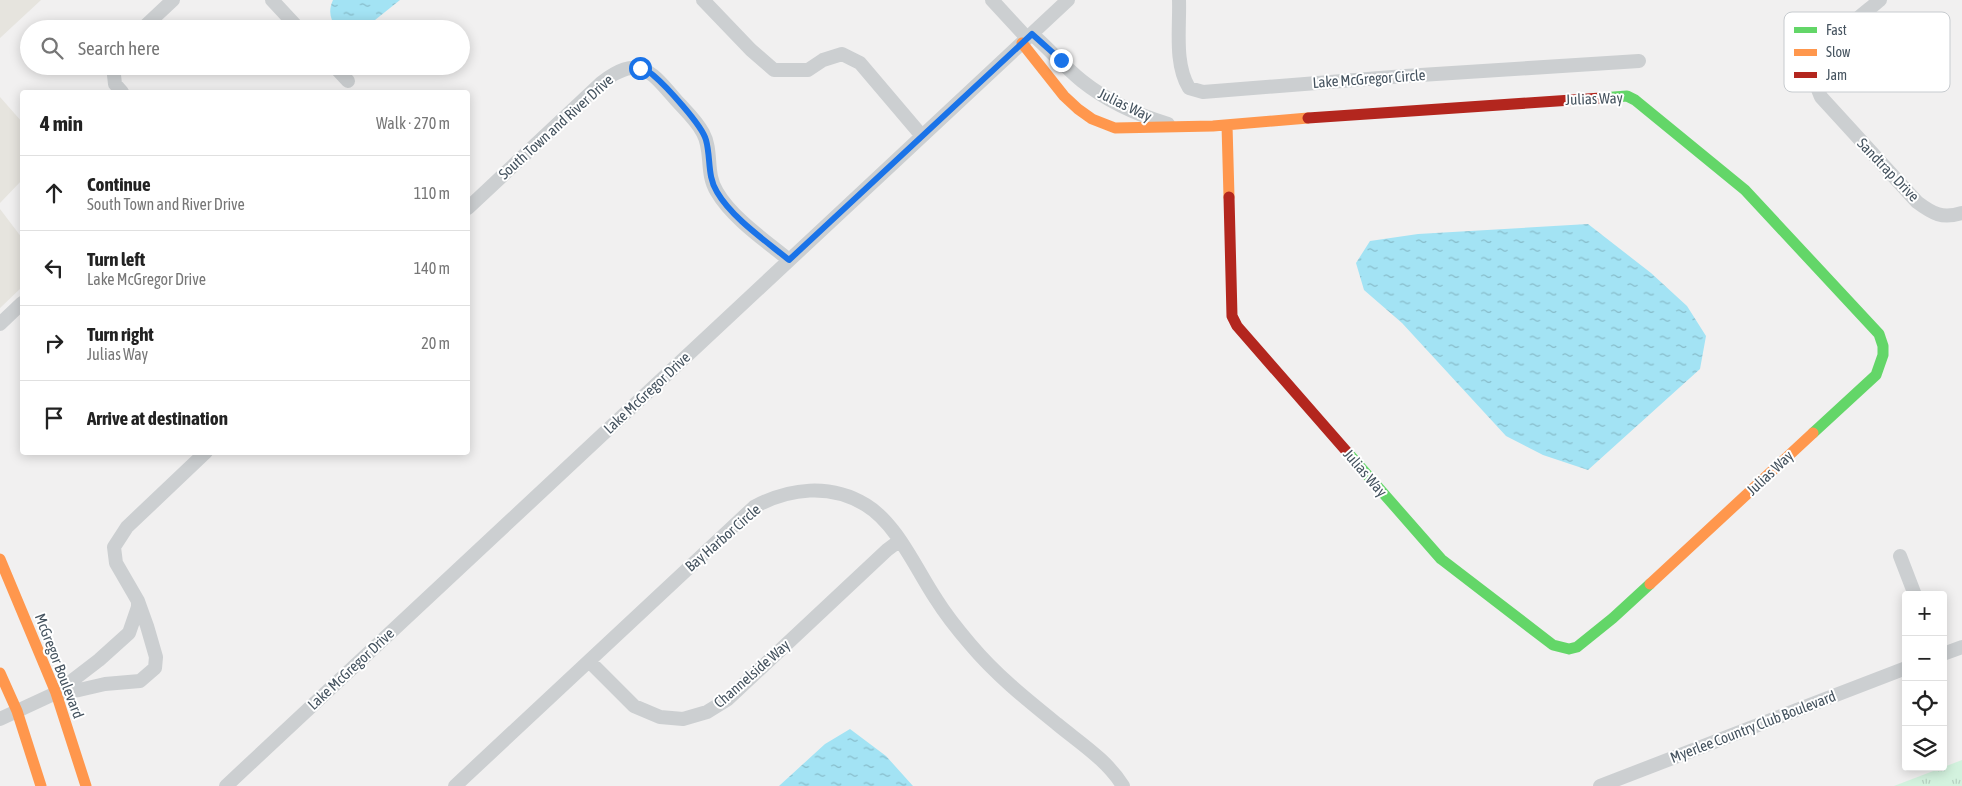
<!DOCTYPE html>
<html lang="en">
<head>
<meta charset="utf-8">
<style>
	:root { --surface:#fff; --page:#f2f2f2; --text:#222; --muted:#767676; --line:#e0e0e0 }
	body { margin:0; font-family:"Asap Condensed",sans-serif; background:var(--page); color:var(--text) }
	.controls { position:absolute; right:15px; bottom:15px; display:grid; overflow:hidden; border-radius:5px; box-shadow:0 2px 12px #0003 }
	.controls button { width:45px; height:45px; display:grid; place-items:center; padding:0; border:0; border-bottom:1px solid var(--line); background:var(--surface); color:var(--text); font:25px sans-serif }
	.stop { position:absolute; width:15px; height:15px; margin:-11px; border:4px solid #1a73e8; border-radius:50%; background:#fff }
	.stop.end { background:#1a73e8; border-color:#fff; box-shadow:0 1px 5px #0008 }
	.list { margin:0; padding:0; list-style:none }
	h2 { display:flex; justify-content:space-between; align-items:center; height:65px; margin:0; padding:0 20px; font-size:21px }
	h2 small { font-size:16px; font-weight:400; color:var(--muted) }
	.list li { display:grid; grid-template-columns:32px 1fr auto; gap:15px; align-items:center; box-sizing:border-box; height:75px; padding:0 20px; border-top:1px solid var(--line) }
	.list b { display:block; font-size:19px; white-space:nowrap }
	.list p { margin:0; font-size:16px; white-space:nowrap; color:var(--muted) }
	.list em { font-size:16px; font-style:normal; color:var(--muted) }
	.icon { flex:none; width:28px; height:28px; fill:none; stroke:currentColor; stroke-width:2; stroke-linecap:round; stroke-linejoin:round }
	.map { position:relative; flex:none; width:1962px; height:786px; overflow:hidden }
	.search { position:absolute; background:var(--surface); box-shadow:0 2px 12px #0003; left:20px; top:20px; width:450px; height:55px; display:flex; align-items:center; gap:12px; box-sizing:border-box; padding:0 18px; border-radius:28px; color:var(--muted); font-size:19px }
	.panel { position:absolute; background:var(--surface); box-shadow:0 2px 12px #0003; left:20px; top:90px; width:450px; height:365px; border-radius:5px }
	.map>svg:first-child { display:block }
	.commercial { fill:#e6e4de }
	.grass { fill:url(#grass-tufts) }
	.water { fill:url(#water-ripples) }
	.lines { fill:none; stroke-linecap:round; stroke-linejoin:round }
	.street { stroke:#cccfd1; stroke-width:14 }
	.fast { stroke:#63d668; stroke-width:11 }
	.slow { stroke:#ff974d; stroke-width:11 }
	.jam { stroke:#b3261e; stroke-width:11 }
	.route { stroke:#1a73e8; stroke-width:6 }
	.labels { text-anchor:middle; stroke-width:4; stroke-linejoin:round; paint-order:stroke }
	.street-label { font-size:15px; fill:#45535f; stroke:#fff }
	.key { fill:#fff; stroke:#c7cbcf; stroke-width:1 }
	.key-label { font-size:14px; fill:#45535f }
</style>
</head>
<body>
<div class="map">
<svg width="1962" height="786" viewBox="0 0 1962 786">
	<defs>
		<pattern id="grass-tufts" width="24" height="20" patternUnits="userSpaceOnUse" patternTransform="scale(1.25)"><rect width="24" height="20" fill="#d3f2de"/><path d="M3 7l-1-3M5 7V3M7 7l1-3M15 17l-1-3M17 17v-4M19 17l1-3" fill="none" stroke="#b6d1c1"/></pattern>
		<pattern id="water-ripples" width="26" height="14" patternUnits="userSpaceOnUse" patternTransform="scale(1.25)"><rect width="26" height="14" fill="#a3e3f4"/><path d="M2 4q2-2 4 0t4 0M15 11q2-2 4 0t4 0" fill="none" stroke="#87bbc9"/></pattern>
	</defs>
	<rect width="100%" height="100%" fill="#f1f0f0"/>
	<path class="commercial" d="M0 0H41L0 38Z
		M0 97 22 122V180L0 203Z
		M0 209 22 238V287L0 308Z"/>
	<path class="grass" d="M1962 760V786H1894Z"/>
	<path class="water" d="M333 0H400L375 20 360 29H337C330 19 328 11 333 0Z
		M1588 224 1651 273 1687 306 1706 336 1700 369 1588 470 1543 455 1506 436 1402 323 1364 290 1356 263 1370 241 1418 234Z
		M850 729 886 756 913 786H779L825 744Z"/>
	<g class="lines">
		<path class="street" d="M272 0 299 29
			M703 0 751 50 774 70H808L823 60 842 54 860 63 922 136
			M992 0 1027 38
			M1179 0C1180 28 1174 63 1189 88L1203 92 1405 76 1639 61
			M1880 0C1859 18 1814 49 1815 79 1816 85 1819 92 1821 97L1917 202C1933 214 1942 219 1962 213
			M142 29 173 0
			M1032 34C1049 49 1065 67 1082 81 1107 101 1138 115 1168 124
			M113 66 115 84 122 92
			M334 66 348 81
			M468 208 601 83C639 54 650 70 676 100 685 110 697 121 703 133 713 151 705 173 717 192 732 218 766 241 789 260
			M0 324 22 303
			M1900 556 1915 595
			M1943 654 1962 647
			M589 661 634 706 660 717 683 719 707 712 728 699 887 550 899 541
			M56 693 79 690 105 684 140 681 155 668 156 657 147 626 138 601 116 563 114 547 127 527 206 452
			M0 719 56 693 99 660 129 633 138 607V601
			M226 786 1068 0
			M455 786 754 507C789 488 830 483 866 505 897 524 916 569 936 599 946 615 958 630 970 644 996 675 1026 699 1057 724 1080 743 1107 760 1123 786
			M1600 786 1906 668"/>
		<path class="fast" d="M1601 98 1627 96 1635 100 1745 190 1879 334 1883 346V355L1876 375 1813 433
			M1348 453 1441 559 1553 645 1569 649 1577 647 1613 618 1650 584"/>
		<path class="slow" d="M1022 43 1064 96 1078 109 1092 119 1115 128 1213 126 1308 118
			M1227 125 1229 197
			M0 559 56 693 86 786
			M1650 584 1813 433
			M0 673 17 711 41 786"/>
		<path class="jam" d="M1308 118 1601 98
			M1229 197 1232 316 1237 326 1348 453"/>
	</g>
	<g class="lines">
		<path class="route" d="M640 68C645 70 649 71 653 75 666 86 702 125 706 140 711 158 707 176 717 192 732 218 766 241 789 260L1032 34 1061 60"/>
	</g>
	<g class="labels">
		<g class="street-label">
			<text transform="translate(1369 79) rotate(-4)" y="5">Lake McGregor Circle</text>
			<text transform="translate(1594 99) rotate(-2)" y="5">Julias Way</text>
			<text transform="translate(1125 105) rotate(26)" y="5">Julias Way</text>
			<text transform="translate(556 127) rotate(-42)" y="5">South Town and River Drive</text>
			<text transform="translate(1888 170) rotate(46)" y="5">Sandtrap Drive</text>
			<text transform="translate(647 393) rotate(-43)" y="5">Lake McGregor Drive</text>
			<text transform="translate(1365 473) rotate(49)" y="5">Julias Way</text>
			<text transform="translate(1770 473) rotate(-43)" y="5">Julias Way</text>
			<text transform="translate(723 538) rotate(-41)" y="5">Bay Harbor Circle</text>
			<text transform="translate(59 666) rotate(69)" y="5">McGregor Boulevard</text>
			<text transform="translate(351 669) rotate(-43)" y="5">Lake McGregor Drive</text>
			<text transform="translate(752 674) rotate(-41)" y="5">Channelside Way</text>
			<text transform="translate(1753 727) rotate(-21)" y="5">Myerlee Country Club Boulevard</text>
		</g>
	</g>
	<rect x="1784" y="12" width="166" height="80" rx="8" class="key"/>
	<rect x="1794" y="27" width="23" height="6" fill="#63d668"/>
	<rect x="1794" y="49" width="23" height="7" fill="#ff974d"/>
	<rect x="1794" y="72" width="23" height="6" fill="#b3261e"/>
	<g class="key-label">
		<text x="1826" y="35">Fast</text>
		<text x="1826" y="57">Slow</text>
		<text x="1826" y="80">Jam</text>
	</g>
</svg>
<div class="controls">
<button>+</button>
<button>−</button>
<button><svg class="icon" aria-label="locate" viewBox="0 0 24 24"><circle cx="12" cy="12" r="6"/><path d="M12 2v4M12 18v4M2 12h4M18 12h4"/></svg></button>
<button><svg class="icon" aria-label="layers" viewBox="0 0 24 24"><path d="M12 4l9 5-9 5-9-5zM3 14l9 5 9-5"/></svg></button>
</div>
<div class="stop" style="left:640px;top:68px"></div>
<div class="stop end" style="left:1061px;top:60px"></div>
<div class="search"><svg class="icon" aria-label="search" viewBox="0 0 24 24"><circle cx="10" cy="10" r="6"/><path d="M15 15l6 6"/></svg>Search here</div>
<section class="panel">
<h2>4 min<small>Walk · 270 m</small></h2>
<ul class="list">
<li><svg class="icon" aria-label="ahead" viewBox="0 0 24 24"><path d="M12 20V5M6 11l6-6 6 6"/></svg><div><b>Continue</b><p>South Town and River Drive</p></div><em>110 m</em></li>
<li><svg class="icon" aria-label="left" viewBox="0 0 24 24"><path d="M17 20v-9H6M10 6l-5 5 5 5"/></svg><div><b>Turn left</b><p>Lake McGregor Drive</p></div><em>140 m</em></li>
<li><svg class="icon" aria-label="right" viewBox="0 0 24 24"><path d="M7 20v-9h11M14 6l5 5-5 5"/></svg><div><b>Turn right</b><p>Julias Way</p></div><em>20 m</em></li>
<li><svg class="icon" aria-label="arrive" viewBox="0 0 24 24"><path d="M6 21V4h12l-3 4 3 4H6"/></svg><div><b>Arrive at destination</b></div></li>
</ul>
</section>
</div>
</body>
</html>
